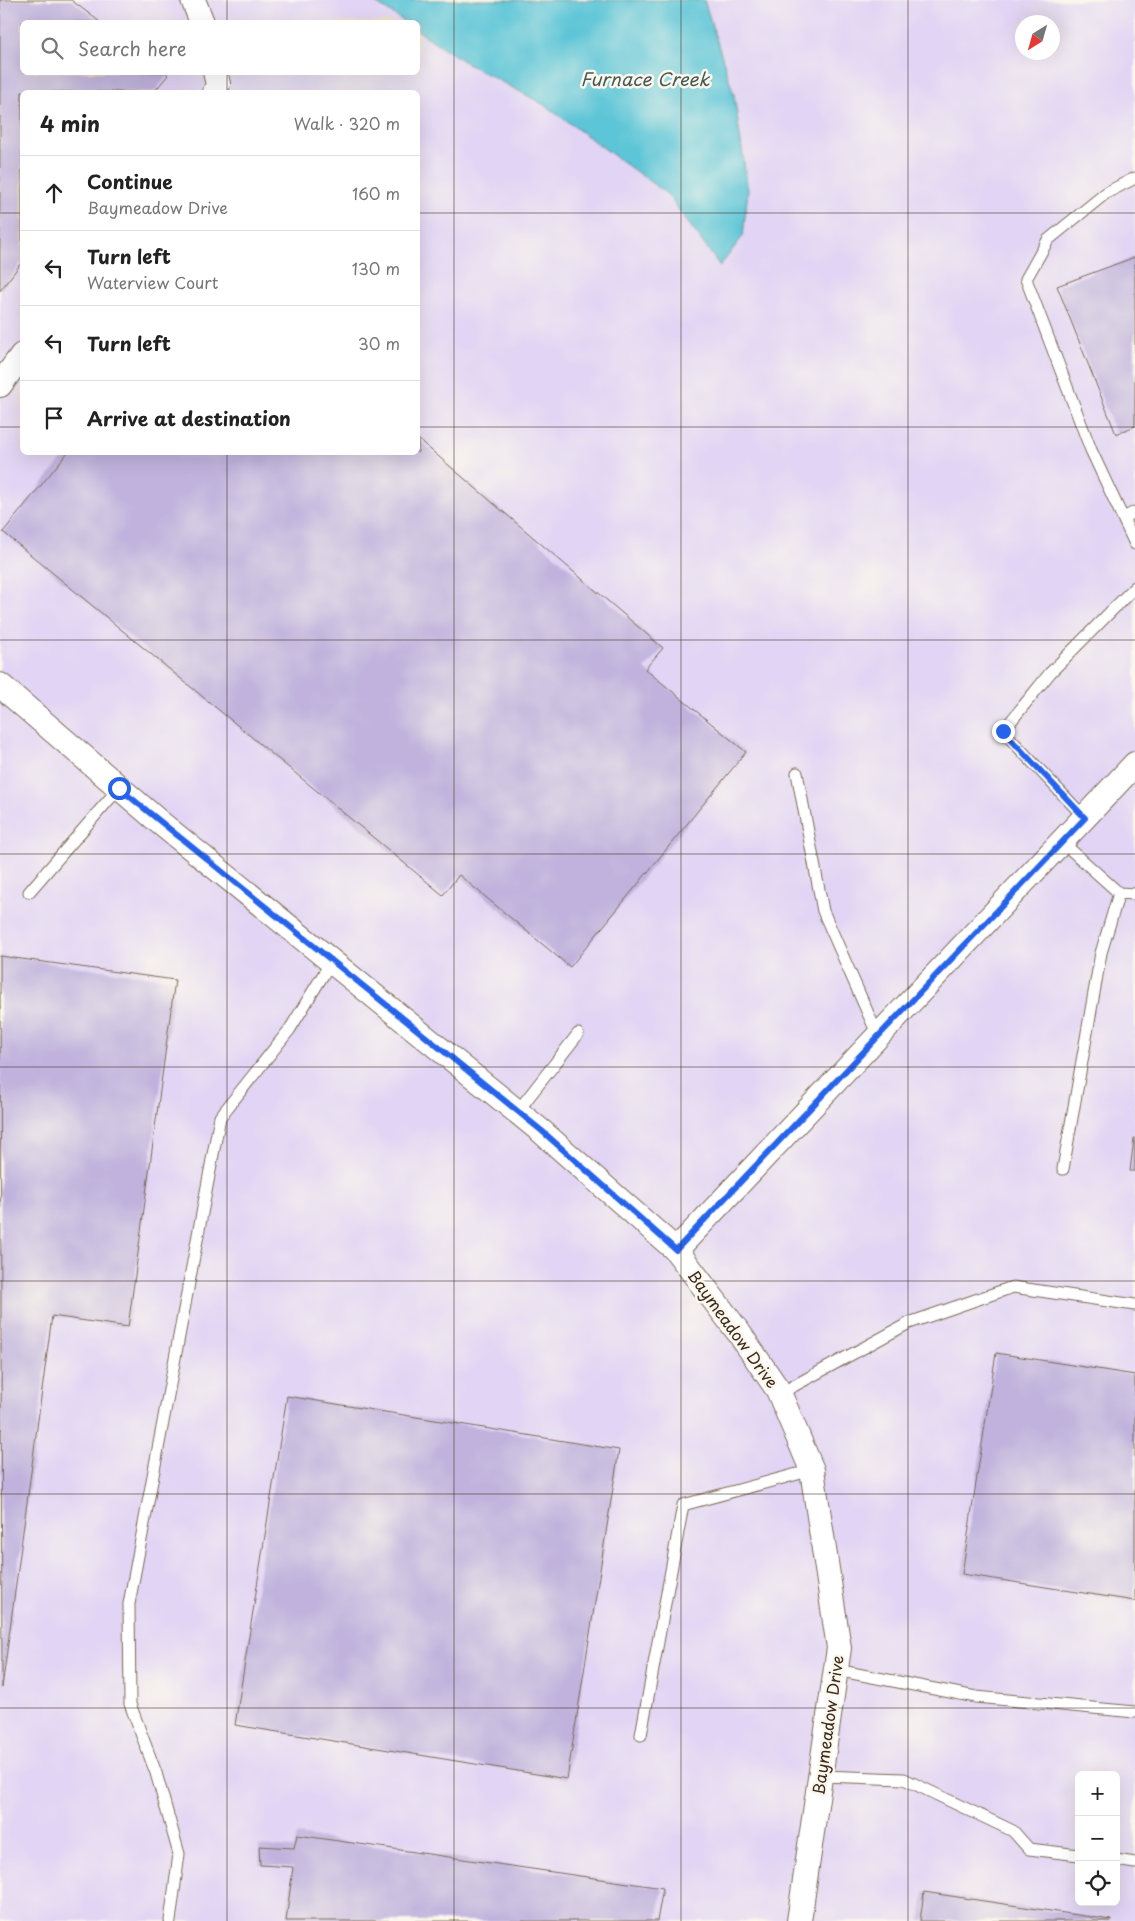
<!DOCTYPE html>
<html lang="en">
<head>
<meta charset="utf-8">
<style>
	:root { --surface:#fff; --page:#f6f6f6; --text:#222; --muted:#767676; --line:#e0e0e0 }
	body { margin:0; font-family:"Playpen Sans",sans-serif; background:var(--page); color:var(--text) }
	.controls { position:absolute; right:15px; bottom:15px; display:grid; overflow:hidden; border-radius:8px; box-shadow:0 5px 20px #0002 }
	.controls button { width:45px; height:45px; display:grid; place-items:center; padding:0; border:0; border-bottom:1px solid var(--line); background:var(--surface); color:var(--text); font:25px sans-serif }
	.compass { position:absolute; left:1015px; top:15px; width:45px; height:45px; border-radius:50%; background:var(--surface); box-shadow:0 5px 20px #0002; rotate:217deg }
	.stop { position:absolute; width:15px; height:15px; margin:-11px; border:4px solid #2563eb; border-radius:50%; background:#fff }
	.stop.end { background:#2563eb; border-color:#fff; box-shadow:0 1px 5px #0008 }
	.list { margin:0; padding:0; list-style:none }
	h2 { display:flex; justify-content:space-between; align-items:center; height:65px; margin:0; padding:0 20px; font-size:21px }
	h2 small { font-size:16px; font-weight:400; color:var(--muted) }
	.list li { display:grid; grid-template-columns:32px 1fr auto; gap:15px; align-items:center; box-sizing:border-box; height:75px; padding:0 20px; border-top:1px solid var(--line) }
	.list b { display:block; font-size:19px; white-space:nowrap }
	.list p { margin:0; font-size:16px; white-space:nowrap; color:var(--muted) }
	.list em { font-size:16px; font-style:normal; color:var(--muted) }
	.icon { flex:none; width:28px; height:28px; fill:none; stroke:currentColor; stroke-width:2; stroke-linecap:round; stroke-linejoin:round }
	.map { position:relative; flex:none; width:1135px; height:1921px; overflow:hidden }
	.search { position:absolute; background:var(--surface); box-shadow:0 5px 20px #0002; left:20px; top:20px; width:400px; height:55px; display:flex; align-items:center; gap:12px; box-sizing:border-box; padding:0 18px; border-radius:8px; color:var(--muted); font-size:19px }
	.panel { position:absolute; background:var(--surface); box-shadow:0 5px 20px #0002; left:20px; top:90px; width:400px; height:365px; border-radius:8px }
	.map>svg:first-child { display:block }
	.built { fill:#e1d4f4; fill-rule:evenodd }
	.water { fill:#5bc5d7; stroke:#4b787a }
	.building { fill:#c0b2dd }
	.lines { fill:none; stroke-linecap:round; stroke-linejoin:round }
	.service-casing { stroke:#7a6956; stroke-width:13 }
	.minor-casing { stroke:#7a6956; stroke-width:26 }
	.service { stroke:#fff; stroke-width:11 }
	.minor { stroke:#fff; stroke-width:24 }
	.route { stroke:#2563eb; stroke-width:6 }
	.grid { fill:none; stroke:#3b2a1e; stroke-width:1; stroke-opacity:0.55 }
	.labels { text-anchor:middle; stroke-width:5; stroke-linejoin:round; paint-order:stroke }
	.street-label { font-size:16px; fill:#3b2a1e; stroke:#fbf7ec }
	.water-label { font-size:18px; font-style:italic; fill:#455856; stroke:#fbf7ec }
</style>
</head>
<body>
<div class="map">
<svg width="1135" height="1921" viewBox="0 0 1135 1921">
	<rect width="100%" height="100%" fill="#fbf7ec"/>
	<filter id="ink" filterUnits="userSpaceOnUse"><feTurbulence type="fractalNoise" baseFrequency=".02" numOctaves="2"/><feDisplacementMap in="SourceGraphic" scale="10" xChannelSelector="R" yChannelSelector="G"/><feConvolveMatrix kernelMatrix="1 2 1 2 8 2 1 2 1" color-interpolation-filters="sRGB"/></filter>
	<filter id="wash" filterUnits="userSpaceOnUse"><feTurbulence type="fractalNoise" baseFrequency=".0096" numOctaves="4" result="noise"/><feDisplacementMap in="SourceGraphic" scale="20" xChannelSelector="R" yChannelSelector="G"/><feGaussianBlur stdDeviation="1.12" result="paint"/><feColorMatrix in="noise" values="0 0 0 0 0 0 0 0 0 0 0 0 0 0 0 0 0 1.4 0 .05"/><feComposite in="paint" operator="in"/></filter>
	<g filter="url(#wash)">
		<rect width="100%" height="100%" fill="#efdfbf"/>
		<path class="built" d="M0 0H371L405 22H22V72H418V31L468 64 543 104 667 194 720 266 734 95 704 0H1135V1921H0ZM1022 22H1052V52H1022ZM22 92H418V452H22ZM1079 1775H1116V1902H1079Z"/>
		<path class="water" d="M371 0H704L734 95 748 190 743 236 720 266 667 194 543 104 468 64 418 31V22H405Z"/>
		<g id="blocks">
			<path class="building" d="M0 0H71L100 22H22V72H165L168 75 154 92H22V262L0 291Z
				M1135 257V426L1116 434 1057 286Z
				M418 439 663 648 645 669 746 752 570 967 459 875 443 895 3 532 68 452H418Z
				M0 956 175 980 128 1327 52 1316 2 1688Z
				M1134 1138H1135V1171H1130Z
				M996 1353 1135 1375V1601L962 1574Z
				M287 1396 619 1450 567 1779 235 1725Z
				M297 1835 663 1888 657 1921H286L293 1867 260 1865 259 1846 294 1848Z
				M924 1892 1111 1920V1921H920Z"/>
		</g>
	</g>
	<g filter="url(#ink)">
		<use href="#blocks" fill-opacity="0" stroke="#7a6956" stroke-width="1"/>
		<g class="lines">
			<g class="service-casing">
				<path id="service" d="M1135 178 1106 193 1048 240 1026 279 1091 450 1135 544
					M1123 518 1135 512
					M797 773 823 911 878 1036
					M1085 818 1003 731 1050 673 1135 587
					M1062 842 1119 893
					M29 892 119 788
					M517 1112 578 1034
					M1063 1169 1101 953 1119 893 1135 894
					M779 1394 909 1323 1013 1287 1135 1305
					M836 1670 976 1697 1135 1712
					M641 1735 683 1505 812 1470
					M822 1776 904 1779 1013 1831 1029 1849 1079 1855
					M1116 1860 1135 1863
					M170 1921 179 1854 156 1773 130 1704 129 1604 220 1117 290 1029 331 962"/>
			</g>
			<g class="minor-casing">
				<path id="minor" d="M193 0 202 22
					M215 92 218 84 215 72
					M0 385 22 355
					M0 685 158 821 541 1131 676 1250 739 1333 778 1390 812 1470 839 1648 799 1921
					M676 1250 1135 764"/>
			</g>
			<use href="#service" class="service"/>
			<use href="#minor" class="minor"/>
		</g>
	</g>
	<g class="lines" filter="url(#ink)">
		<path class="route" d="M119 788 542 1131 676 1250 1085 818 1003 731"/>
	</g>
	<path class="grid" d="M227 0V22M454 0V1921M681 0V1921M908 0V1921M227 72V92M0 213H22M418 213H1135M0 427H22M418 427H1135M227 452V1921M0 640H1135M0 854H1135M0 1067H1135M0 1281H1135M0 1494H1135M0 1708H1135"/>
	<g class="labels">
		<g class="street-label">
			<text transform="translate(733 1329) rotate(54)" y="6">Baymeadow Drive</text>
			<text transform="translate(828 1725) rotate(-82)" y="6">Baymeadow Drive</text>
		</g>
		<g class="water-label">
			<text x="645" y="86">Furnace Creek</text>
		</g>
	</g>
</svg>
<div class="controls">
<button>+</button>
<button>−</button>
<button><svg class="icon" aria-label="locate" viewBox="0 0 24 24"><circle cx="12" cy="12" r="6"/><path d="M12 2v4M12 18v4M2 12h4M18 12h4"/></svg></button>
</div>
<svg class="compass" viewBox="-18 -18 36 36"><path d="M0-13l5 13h-10z" fill="#e53935"/><path d="M0 13l5-13h-10z" fill="#767676"/></svg>
<div class="stop" style="left:119px;top:788px"></div>
<div class="stop end" style="left:1003px;top:731px"></div>
<div class="search"><svg class="icon" aria-label="search" viewBox="0 0 24 24"><circle cx="10" cy="10" r="6"/><path d="M15 15l6 6"/></svg>Search here</div>
<section class="panel">
<h2>4 min<small>Walk · 320 m</small></h2>
<ul class="list">
<li><svg class="icon" aria-label="ahead" viewBox="0 0 24 24"><path d="M12 20V5M6 11l6-6 6 6"/></svg><div><b>Continue</b><p>Baymeadow Drive</p></div><em>160 m</em></li>
<li><svg class="icon" aria-label="left" viewBox="0 0 24 24"><path d="M17 20v-9H6M10 6l-5 5 5 5"/></svg><div><b>Turn left</b><p>Waterview Court</p></div><em>130 m</em></li>
<li><svg class="icon" aria-label="left" viewBox="0 0 24 24"><path d="M17 20v-9H6M10 6l-5 5 5 5"/></svg><div><b>Turn left</b></div><em>30 m</em></li>
<li><svg class="icon" aria-label="arrive" viewBox="0 0 24 24"><path d="M6 21V4h12l-3 4 3 4H6"/></svg><div><b>Arrive at destination</b></div></li>
</ul>
</section>
</div>
</body>
</html>
